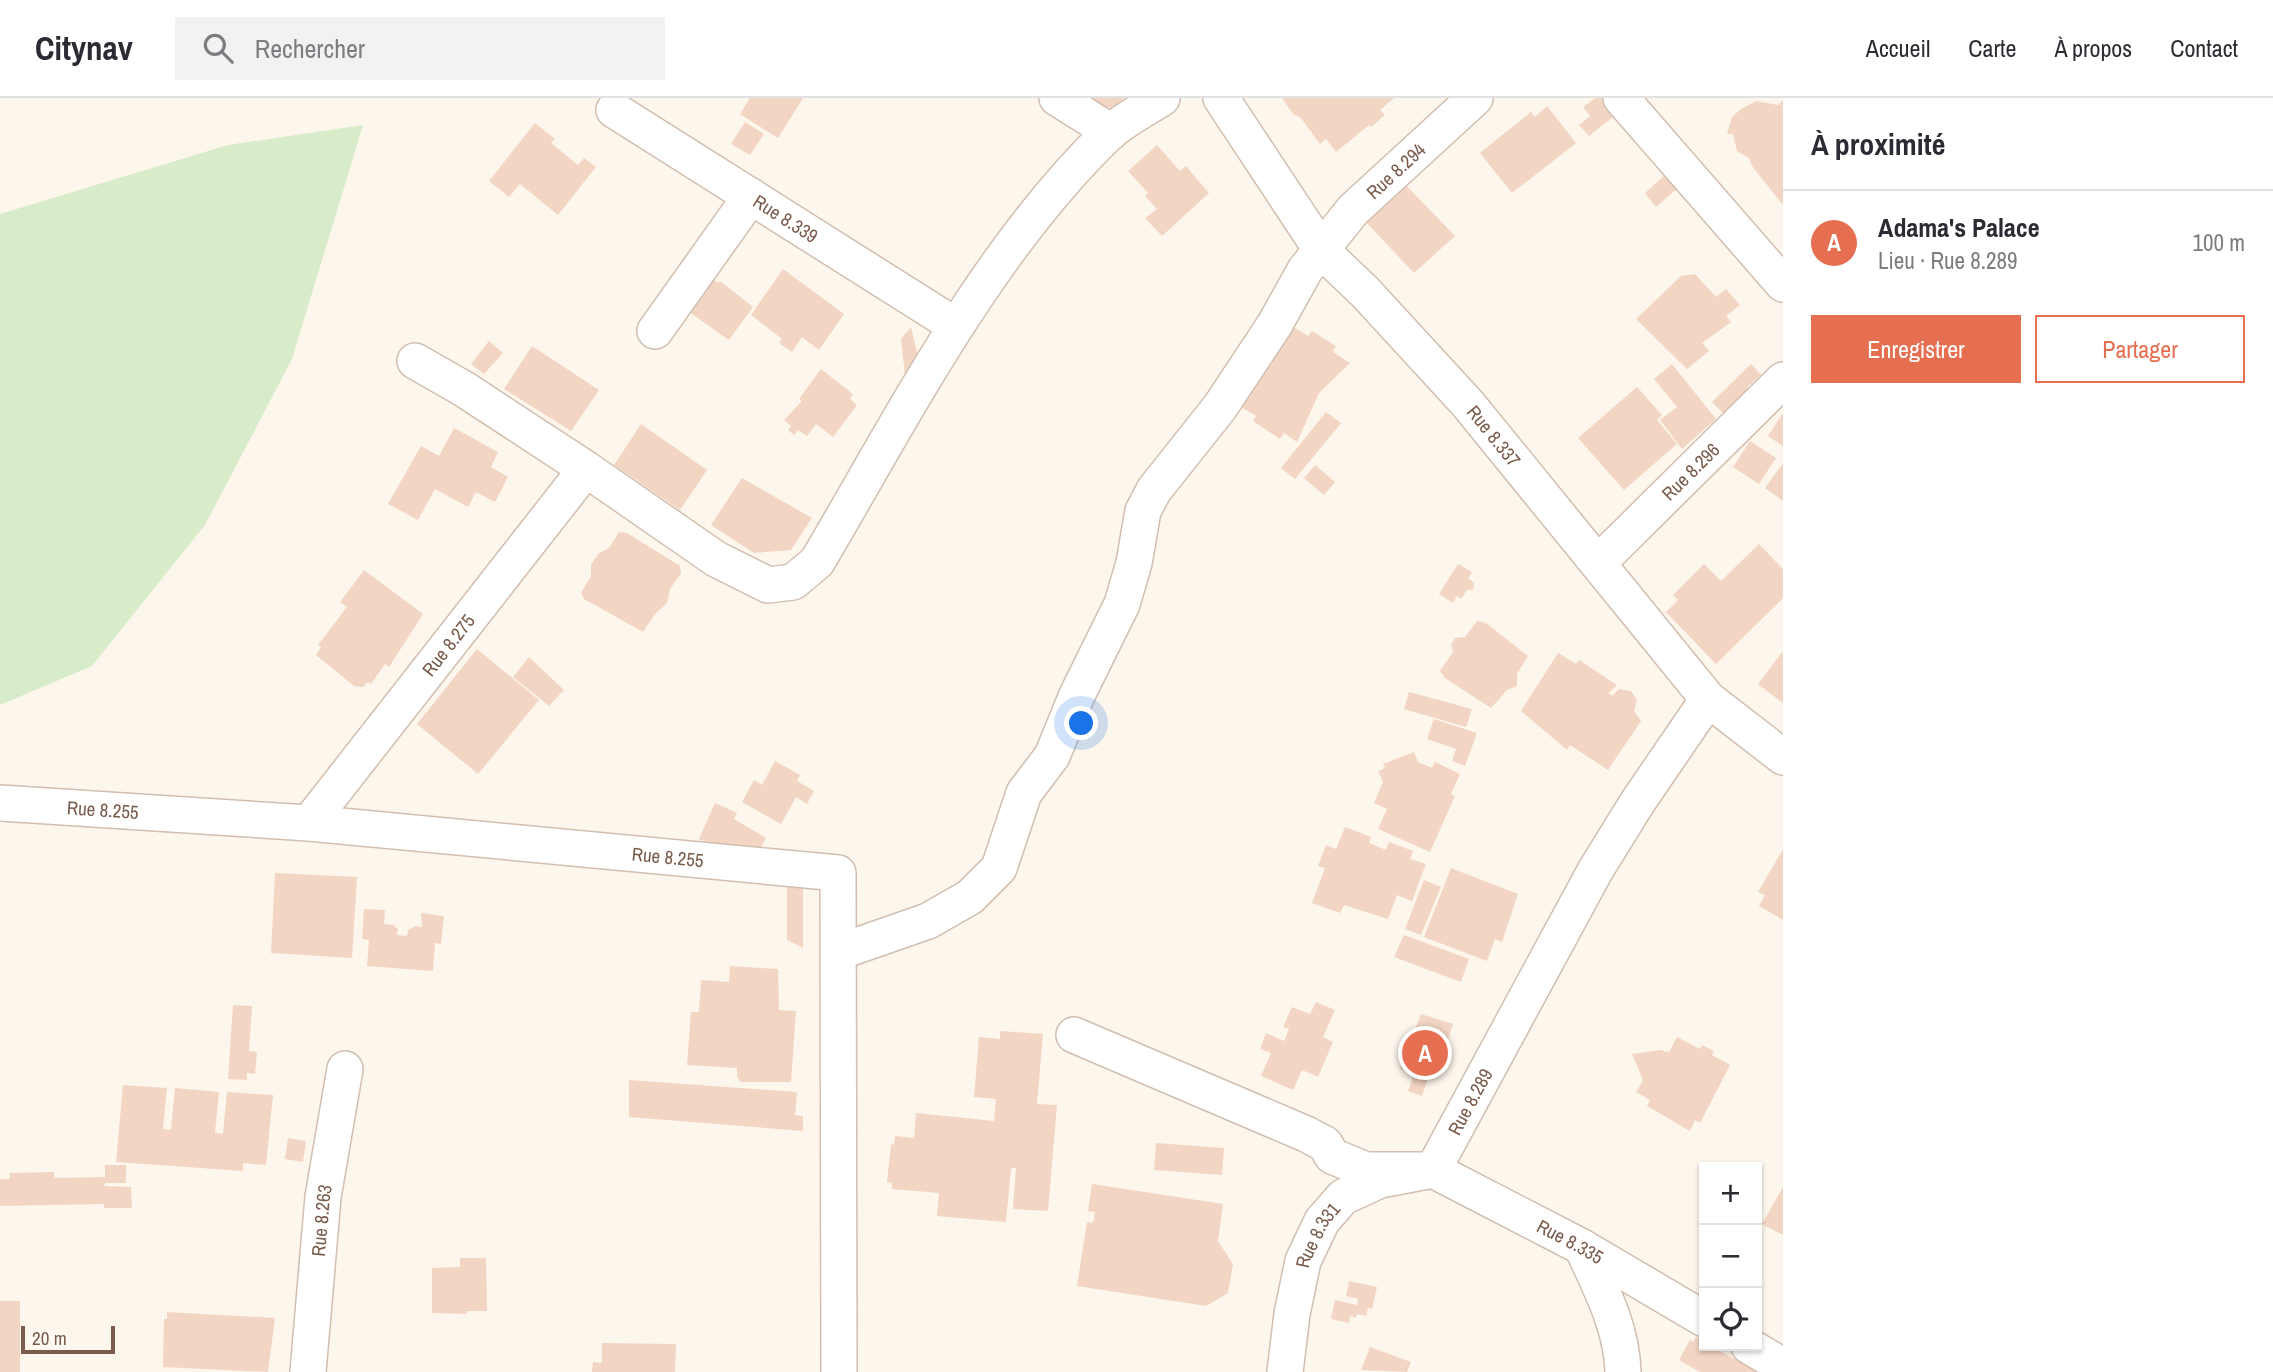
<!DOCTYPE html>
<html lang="fr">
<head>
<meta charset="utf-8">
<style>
	:root { --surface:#fff; --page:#f2f2f3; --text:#2b2b33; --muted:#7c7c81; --line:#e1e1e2; --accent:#e76f51 }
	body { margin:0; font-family:"Archivo Narrow",sans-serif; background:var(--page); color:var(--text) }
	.controls { position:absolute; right:21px; bottom:21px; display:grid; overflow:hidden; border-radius:0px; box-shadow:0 2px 5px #0004 }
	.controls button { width:63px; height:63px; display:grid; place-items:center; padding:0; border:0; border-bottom:2px solid var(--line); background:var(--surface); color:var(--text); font:35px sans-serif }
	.scale { position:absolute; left:21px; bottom:18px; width:94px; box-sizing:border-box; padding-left:7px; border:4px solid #7a5c4d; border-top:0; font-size:19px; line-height:24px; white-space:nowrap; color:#7a5c4d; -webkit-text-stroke:5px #fffaf3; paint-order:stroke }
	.you { position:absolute; left:1082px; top:626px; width:24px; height:24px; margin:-18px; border:5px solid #fff; border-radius:50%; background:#1a73e8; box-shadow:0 0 0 10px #1a73e833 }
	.badge { display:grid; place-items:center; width:46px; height:46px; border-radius:50%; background:var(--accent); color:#fff; font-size:23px; font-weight:700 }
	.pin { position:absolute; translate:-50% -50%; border:4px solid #fff; box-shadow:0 2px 7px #0006 }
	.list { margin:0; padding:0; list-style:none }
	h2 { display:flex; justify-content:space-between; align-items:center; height:91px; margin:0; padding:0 28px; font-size:30px }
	h2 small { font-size:23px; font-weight:400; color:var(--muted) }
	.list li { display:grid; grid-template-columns:46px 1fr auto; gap:21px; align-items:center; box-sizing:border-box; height:105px; padding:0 28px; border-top:2px solid var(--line) }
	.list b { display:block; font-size:26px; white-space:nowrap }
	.list p { margin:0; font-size:23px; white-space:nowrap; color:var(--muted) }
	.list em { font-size:23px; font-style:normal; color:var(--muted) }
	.actions { display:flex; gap:14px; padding:21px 28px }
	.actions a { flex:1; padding:16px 0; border:2px solid var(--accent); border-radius:0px; text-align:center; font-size:24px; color:var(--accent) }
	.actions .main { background:var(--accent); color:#fff }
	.icon { flex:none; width:38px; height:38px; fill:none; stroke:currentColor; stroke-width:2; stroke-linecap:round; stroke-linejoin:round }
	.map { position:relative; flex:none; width:1783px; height:1274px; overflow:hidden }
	header { display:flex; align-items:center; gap:42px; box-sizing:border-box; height:98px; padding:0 35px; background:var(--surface); border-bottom:2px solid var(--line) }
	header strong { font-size:33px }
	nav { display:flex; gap:38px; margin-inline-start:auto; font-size:24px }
	.search { width:490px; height:63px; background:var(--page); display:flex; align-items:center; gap:18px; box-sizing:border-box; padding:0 24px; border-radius:0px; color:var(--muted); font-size:26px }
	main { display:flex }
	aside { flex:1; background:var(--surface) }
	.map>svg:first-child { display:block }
	.green { fill:#d8ecc9 }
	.building { fill:#f3d5c3 }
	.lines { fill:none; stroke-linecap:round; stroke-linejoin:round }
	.minor-casing { stroke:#d1beb0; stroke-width:38 }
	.minor { stroke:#fff; stroke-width:35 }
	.labels { text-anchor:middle; stroke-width:5; stroke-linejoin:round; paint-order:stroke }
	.street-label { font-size:19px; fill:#7a5c4d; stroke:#fffaf3 }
</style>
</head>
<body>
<header>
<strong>Citynav</strong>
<div class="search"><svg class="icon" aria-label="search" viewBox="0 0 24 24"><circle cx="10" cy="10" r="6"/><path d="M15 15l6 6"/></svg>Rechercher</div>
<nav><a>Accueil</a><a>Carte</a><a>À propos</a><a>Contact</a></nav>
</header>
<main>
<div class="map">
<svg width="1783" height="1274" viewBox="0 0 1783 1274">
	<rect width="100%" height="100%" fill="#fdf6ec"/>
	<path class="green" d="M363 27 292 261 205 427 92 568 0 607V116L228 47Z"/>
	<path class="building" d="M750 0H803L778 40 740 16Z
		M1089 0H1124L1112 10 1095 7Z
		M1282 0H1394L1380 12 1385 17 1371 29 1369 27 1336 54 1326 41 1320 46 1301 20 1293 16Z
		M1595 0H1615L1623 11 1589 38 1579 27 1590 18 1583 9Z
		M1783 2V107L1752 68 1749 60 1737 53 1733 36H1727L1732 19 1741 11 1756 3 1778 7Z
		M1547 8 1576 45 1512 95 1480 55 1531 14 1535 19Z
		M745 24 764 36 750 57 731 46Z
		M535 25 555 41 551 45 578 67 584 60 596 69 558 117 520 86 509 99 489 83Z
		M1157 47 1180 73 1186 68 1209 95 1162 138 1145 120 1157 111 1145 98 1148 95 1128 73Z
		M1668 74 1680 88 1656 109 1645 95Z
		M1399 80 1455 138 1414 175 1365 123Z
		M783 171 844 216 819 252 802 239 792 254 779 245 782 241 751 217Z
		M1695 176 1716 199 1726 191 1740 207 1726 218 1731 224 1702 245 1709 253 1687 271 1636 221 1681 178Z
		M708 177 718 185 720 183 753 209 729 242 685 211Z
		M1290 227 1308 238 1312 233 1336 248 1333 254 1350 265 1319 295 1297 344 1284 335 1280 341 1253 323 1256 318 1239 308 1273 264Z
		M911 229 918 259 905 277 901 241Z
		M489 243 503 255 484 276 471 266Z
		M532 248 599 292 571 333 504 291Z
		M1672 266 1716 321 1682 351 1660 322 1677 309 1654 281Z
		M1751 266 1761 277 1747 289 1749 291 1724 316 1712 304Z
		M821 271 853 296 850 301 857 307 833 339 816 326 807 338 798 332 794 337 788 332 791 328 784 322 802 303 799 301Z
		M1637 289 1662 317 1657 322 1677 346 1624 392 1578 340Z
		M1326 314 1341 325 1295 381 1281 370Z
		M1783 315V348L1768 338Z
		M641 326 707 372 680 412 614 367Z
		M454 330 498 354 491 369 508 379 495 404 476 394 468 409 435 391 418 422 388 406 421 348 439 358Z
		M1750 343 1776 360 1759 386 1733 369Z
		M1783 365V403L1765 390Z
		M1315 367 1335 384 1324 397 1304 380Z
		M742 380 812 420 791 452 754 455 711 427Z
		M619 434 627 435 680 468 681 475 670 491 667 505 655 516 643 534 584 501 581 495 591 478V467L598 456 609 450Z
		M1759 446 1783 471V500L1716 566 1666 514 1678 502 1673 497 1704 466 1721 483Z
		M1458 466 1472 474 1468 480 1474 485 1473 492H1467L1461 501 1457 498 1453 505 1439 496Z
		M364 472 423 516 389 569 385 566 371 586 368 584 363 589 354 588 316 557 321 549 318 547 347 509 340 504Z
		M1477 523 1486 525 1528 558 1517 576V588L1507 592 1491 610 1445 580 1440 573 1453 554 1451 547 1455 540 1465 539Z
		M477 551 539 602 478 676 417 626Z
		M1783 553V605L1758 586Z
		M1558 555 1576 566 1579 562 1617 587 1609 595 1612 598 1619 591 1631 593 1637 602 1634 613 1641 623 1608 672 1570 647 1567 652 1521 613Z
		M529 559 564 592 549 608 513 579Z
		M1409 594 1472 611 1466 629 1404 611Z
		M1434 621 1477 635 1465 668 1452 663 1456 651 1427 641Z
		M1414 654 1418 664 1432 670 1435 664 1460 676 1451 696 1455 698 1430 754 1378 731 1387 711 1374 705 1383 684 1378 673 1385 670 1383 666Z
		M775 663 800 677 797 683 814 693 807 706 796 699 781 726 742 704 754 682 762 687Z
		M715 705 737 715 734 721 766 740 757 756 720 750 699 741Z
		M1345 729 1371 739 1369 745 1386 752 1389 744 1413 753 1410 761 1426 766 1412 803 1397 797 1388 821 1344 807 1340 815 1312 805 1325 770 1318 768 1326 747 1336 751Z
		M1783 751V822L1759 808 1765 797 1758 794Z
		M1451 770 1518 796 1502 844 1495 841 1487 863 1424 839Z
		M275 775 357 779 352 860 271 855Z
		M1424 782 1441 789 1421 837 1405 831Z
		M787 786H803V850L787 842Z
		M364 811 385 812 384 826 393 827 398 831 397 837 407 838 408 832 416 828 422 829 421 815 444 818 441 846 435 845 433 873 367 868 369 842 362 841Z
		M1404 837 1469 861 1461 884 1394 859Z
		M730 868 778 871 779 912 796 913 791 984H741L737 979V970L687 967 691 914H699L701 882 729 884Z
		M1316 904 1335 912 1323 939 1333 944 1318 979 1302 972 1293 992 1261 978 1271 955 1260 951 1266 935 1284 943 1289 931 1283 929 1292 909 1310 916Z
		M233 907 252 908 249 953 257 954 255 976 247 975V982L228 981Z
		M1421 916 1453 926 1437 976 1430 974 1422 998 1408 993 1414 976 1400 971Z
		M1000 933 1043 936 1037 1006 1057 1007 1048 1113 1013 1111 1016 1070H1011L1006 1124 937 1118 939 1095 892 1091V1085L887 1084 891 1046 894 1047 895 1038 914 1040 916 1015 994 1023 996 1001 974 999 979 939 1000 941Z
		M1677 939 1700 951 1702 947 1714 953 1712 957 1730 967 1700 1025 1695 1022 1690 1033 1647 1008 1650 1002 1636 994 1643 982 1632 956 1660 952 1669 954Z
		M629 982 797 994 795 1017 803 1018V1033L629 1019Z
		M123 987 167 990 163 1031 171 1032 175 990 219 994 215 1035 223 1036 227 994 273 997 266 1067 243 1065V1073L116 1064Z
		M288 1040 306 1043 303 1064 285 1061Z
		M1156 1045 1224 1050 1222 1077 1154 1072Z
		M105 1067H126V1085H105L104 1088 131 1089 132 1110H104V1106L0 1108V1081H10V1075L54 1074V1080L105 1079Z
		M1092 1086 1223 1106 1218 1143 1233 1166 1228 1195 1206 1208 1077 1188 1087 1124 1093 1125 1095 1114 1088 1113Z
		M1783 1089V1137L1762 1126Z
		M460 1160H486L487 1213H467V1216L432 1215V1170L460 1169Z
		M1349 1183 1377 1189 1372 1211 1368 1210 1366 1218 1357 1216 1356 1220 1350 1218 1349 1225 1331 1221 1335 1202 1357 1207 1358 1201 1346 1198Z
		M0 1203H20V1274H0Z
		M167 1214 275 1220 268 1274 163 1269 164 1221H167Z
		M1696 1239 1704 1244V1248H1711L1758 1274H1700L1679 1262 1690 1242 1693 1244Z
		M602 1245 676 1246 675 1274H592L593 1264 602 1265Z
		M1370 1249 1411 1264 1407 1274 1361 1272Z"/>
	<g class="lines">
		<g class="minor-casing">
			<g id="minor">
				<path d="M1057 0 1111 34"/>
				<path id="s1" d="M1221 0 1322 153 1365 194 1468 306 1708 601 1783 659"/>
				<path d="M1621 0 1783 186"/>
				<path id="s2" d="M614 12 956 228"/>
				<path d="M655 233 751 98"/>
				<path d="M415 263 464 291 586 371 716 461 768 487 793 484 817 464C902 320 988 151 1109 35 1125 21 1145 11 1162 0"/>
				<path id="s3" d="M1598 465 1783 282"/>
				<path id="s4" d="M0 705 309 725 838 775 839 1274"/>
				<path id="s5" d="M309 725 586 371"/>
				<path id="s6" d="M839 854 928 823 970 799 999 770 1024 695 1052 658 1077 597 1122 506 1134 465 1143 413 1154 392 1220 309 1275 226 1305 172 1353 112 1475 0"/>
				<path id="s7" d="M1074 937 1306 1036 1325 1046 1332 1058 1366 1072H1433L1595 773 1637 705 1708 601"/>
				<path d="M1582 1149C1600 1189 1622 1229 1623 1274"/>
				<path d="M1749 1248 1783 1268"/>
				<path id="s8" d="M308 1274 323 1099 345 971"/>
				<path id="s9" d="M1285 1274 1292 1216 1303 1163 1322 1123 1343 1099 1380 1082 1433 1072 1582 1149 1704 1221"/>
			</g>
		</g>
		<use href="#minor" class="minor"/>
	</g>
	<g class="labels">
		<g class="street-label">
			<text dy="7" stroke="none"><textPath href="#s6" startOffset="998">Rue 8.294</textPath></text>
			<text dy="7" stroke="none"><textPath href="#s2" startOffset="203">Rue 8.339</textPath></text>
			<text dy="7" stroke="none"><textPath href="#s1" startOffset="436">Rue 8.337</textPath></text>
			<text dy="7" stroke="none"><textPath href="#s3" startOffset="130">Rue 8.296</textPath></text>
			<text dy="7" stroke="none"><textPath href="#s5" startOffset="226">Rue 8.275</textPath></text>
			<text dy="7" stroke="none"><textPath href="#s4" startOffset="103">Rue 8.255</textPath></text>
			<text dy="7" stroke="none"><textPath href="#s4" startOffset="670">Rue 8.255</textPath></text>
			<text dy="7" stroke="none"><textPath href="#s7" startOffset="469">Rue 8.289</textPath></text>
			<text dy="7" stroke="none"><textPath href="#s8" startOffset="152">Rue 8.263</textPath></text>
			<text dy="7" stroke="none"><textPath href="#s9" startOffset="142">Rue 8.331</textPath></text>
			<text dy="7" stroke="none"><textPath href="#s9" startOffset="438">Rue 8.335</textPath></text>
		</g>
	</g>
</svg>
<div class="controls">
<button>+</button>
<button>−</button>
<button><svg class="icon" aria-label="locate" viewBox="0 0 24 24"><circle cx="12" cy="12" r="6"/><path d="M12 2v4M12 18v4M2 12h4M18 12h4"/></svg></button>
</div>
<div class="scale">20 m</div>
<div class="you"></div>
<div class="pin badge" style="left:1425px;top:955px">A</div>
</div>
<aside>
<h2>À proximité<small></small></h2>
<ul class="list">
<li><span class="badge">A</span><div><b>Adama's Palace</b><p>Lieu · Rue 8.289</p></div><em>100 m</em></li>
</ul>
<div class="actions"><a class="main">Enregistrer</a><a>Partager</a></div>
</aside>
</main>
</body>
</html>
